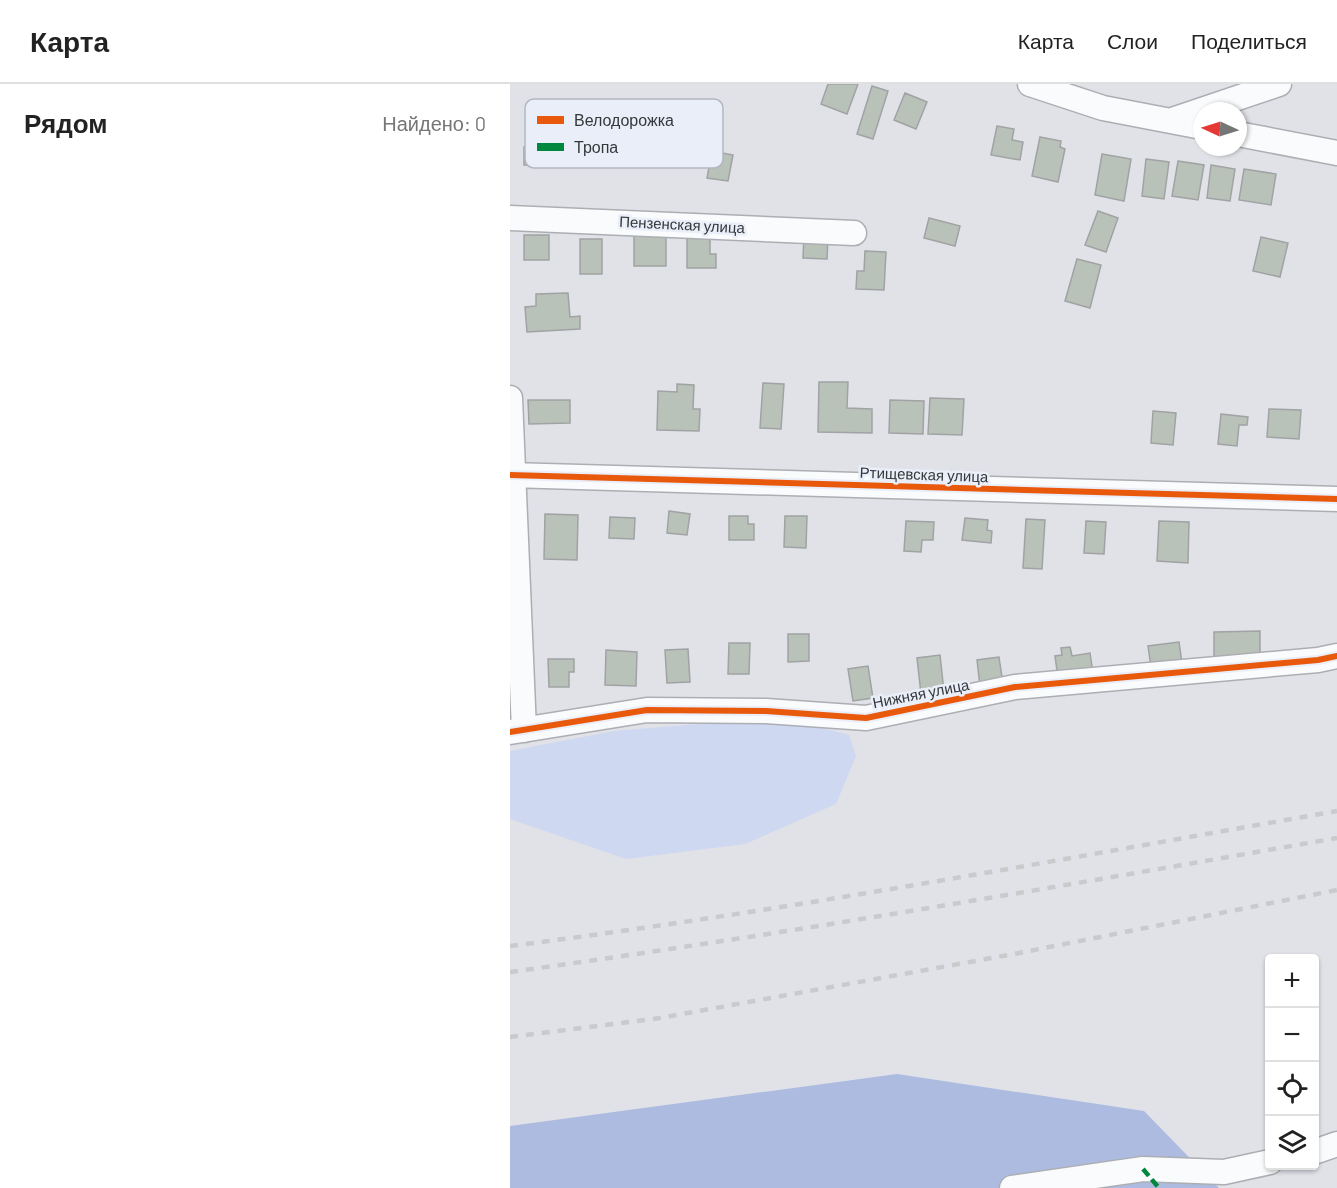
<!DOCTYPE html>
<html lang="ru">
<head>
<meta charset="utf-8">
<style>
	:root { --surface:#fff; --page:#f6f6f6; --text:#222; --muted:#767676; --line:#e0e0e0 }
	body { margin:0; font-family:Barlow,sans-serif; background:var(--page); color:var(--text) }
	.controls { position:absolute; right:18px; bottom:18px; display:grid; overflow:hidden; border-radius:6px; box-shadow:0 2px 4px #0004 }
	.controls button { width:54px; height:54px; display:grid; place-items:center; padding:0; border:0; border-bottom:2px solid var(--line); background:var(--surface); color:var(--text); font:30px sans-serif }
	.compass { position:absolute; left:683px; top:18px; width:54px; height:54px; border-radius:50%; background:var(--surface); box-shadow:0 2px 4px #0004; rotate:274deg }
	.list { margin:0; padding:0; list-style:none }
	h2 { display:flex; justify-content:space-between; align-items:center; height:78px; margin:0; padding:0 24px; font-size:26px }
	h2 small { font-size:20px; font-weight:400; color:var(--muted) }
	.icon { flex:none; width:33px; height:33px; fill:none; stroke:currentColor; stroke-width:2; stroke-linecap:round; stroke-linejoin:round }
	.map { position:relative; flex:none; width:827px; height:1104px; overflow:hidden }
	header { display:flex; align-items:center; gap:36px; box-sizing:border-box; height:84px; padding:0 30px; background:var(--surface); border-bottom:2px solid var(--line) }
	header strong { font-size:28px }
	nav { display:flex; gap:33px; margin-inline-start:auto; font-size:21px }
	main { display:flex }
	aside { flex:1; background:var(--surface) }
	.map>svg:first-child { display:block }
	.green { fill:#ced8f0 }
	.forest { fill:#adbbe0 }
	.building { fill:#b9c2b9; stroke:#a0a2a3; stroke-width:1.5 }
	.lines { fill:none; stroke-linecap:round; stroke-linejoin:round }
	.minor-casing { stroke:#acaeb3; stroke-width:27 }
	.minor { stroke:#fafbfc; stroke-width:24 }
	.rail { stroke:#cacacc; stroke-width:4.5; stroke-dasharray:8 8; stroke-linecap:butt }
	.quiet { stroke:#00873e; stroke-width:4.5; stroke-dasharray:9 4.5; stroke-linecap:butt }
	.cycleway-casing { stroke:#e9eef9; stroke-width:10 }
	.cycleway { stroke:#e8590c; stroke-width:6 }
	.labels { text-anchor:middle; stroke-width:5; stroke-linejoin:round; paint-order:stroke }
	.street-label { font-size:15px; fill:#35373b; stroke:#e9eef9 }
	.key { fill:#e9eef9; stroke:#b3b7c0; stroke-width:1.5 }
	.key-label { font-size:16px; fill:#35373b }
</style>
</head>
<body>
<header>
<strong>Карта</strong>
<nav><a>Карта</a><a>Слои</a><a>Поделиться</a></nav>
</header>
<main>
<aside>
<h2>Рядом<small>Найдено: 0</small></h2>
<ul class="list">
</ul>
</aside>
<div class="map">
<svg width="827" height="1104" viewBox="0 0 827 1104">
	<rect width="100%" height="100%" fill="#e0e2e8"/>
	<path class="green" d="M213 638 309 643 339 651 346 672 326 720 235 760 116 775 0 735V667L104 647Z"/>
	<path class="forest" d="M387 990 634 1027 709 1104H0V1042Z"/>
	<path class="building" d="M318 0H348L337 30 311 20Z
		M362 2 378 7 363 55 347 50Z
		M395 9 417 18 406 45 384 36Z
		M487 42 504 45 502 56 513 58 510 76 481 71Z
		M530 53 551 57 550 63 555 65 548 98 522 92Z
		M14 63 41 65 40 82 14 81Z
		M202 67 223 71 218 97 197 94Z
		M592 70 621 75 614 117 585 111Z
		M636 75 659 78 654 115 632 112Z
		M668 77 694 81 688 116 662 112Z
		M701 81 725 85 720 117 697 114Z
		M734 85 766 90 761 121 729 116Z
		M588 127 608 134 596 168 575 161Z
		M419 134 450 142 445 162 414 154Z
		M124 148H156V182H124Z
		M177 150H200V170H206V184H177Z
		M14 151H39V176H14Z
		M294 152 318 153 317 175 293 174Z
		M751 153 778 159 770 193 743 187Z
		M70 155H92V190H70Z
		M355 167 376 168 374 206 346 205 347 187H354Z
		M567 175 591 181 580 224 555 217Z
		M58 209 60 233 70 232V245L17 248 15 223 26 222V210Z
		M309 298H338L337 324 362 325V349L308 348Z
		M253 299 274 300 271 345 250 344Z
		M167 300 184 301 183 325H190L189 347 147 346 148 307 167 308Z
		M420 314 454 315 452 351 418 350Z
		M18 316H60V339L19 340Z
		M380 316 414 317 413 350 379 349Z
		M759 325 791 326 789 355 757 353Z
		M643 327 666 329 663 361 641 359Z
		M711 330 738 333 737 341H729L727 362 708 360Z
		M159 427 180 430 177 451 157 449Z
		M35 430 68 431 67 476 34 475Z
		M219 432H238V440H244V456H219Z
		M275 432H297L296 464 274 463Z
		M100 433 125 434 124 455 99 454Z
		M455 434 478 436 477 446 482 447 481 459 452 456Z
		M516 435 535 436 532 485 513 484Z
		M396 437 424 438 423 456H412L411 468 394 467Z
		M576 437 596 438 594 470 574 469Z
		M649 437 679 438 678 479 647 477Z
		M750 547V572L704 573V548Z
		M278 550H299V577L278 578Z
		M669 558 672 579 641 583 638 562Z
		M219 559H240L239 590H218Z
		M560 563 562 572 580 569 583 589 548 594 545 572 552 571 551 564Z
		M178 565 180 598 157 599 155 566Z
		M96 566 127 568 126 602 95 601Z
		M430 571 434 608 411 610 407 574Z
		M489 573 493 600 470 602 467 576Z
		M38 575H64V588H59V603H39Z
		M358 582 363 614 343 617 338 585Z"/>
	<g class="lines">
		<g class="minor-casing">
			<path id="minor" d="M520 0 593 24 692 43
				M662 36 769 0
				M728 50 827 69
				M0 134 344 149
				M0 314 14 646
				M0 391 827 415
				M0 648 137 626 256 627 356 634 505 603 808 576 827 572
				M804 1068 827 1060
				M502 1104 633 1085 714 1088 760 1078"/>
		</g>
		<use href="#minor" class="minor"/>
		<path class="rail" d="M0 862C277 827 552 775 827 727
			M0 888C277 850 552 802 827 754
			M0 953 150 934 504 870 827 806"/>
		<path class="quiet" d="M633 1085 649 1104"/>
		<g class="cycleway-casing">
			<path id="cycleway" d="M0 391 827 415
				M0 648 137 626 256 627 356 634 505 603 808 576 827 572"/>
		</g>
		<use href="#cycleway" class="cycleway"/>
	</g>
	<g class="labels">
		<g class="street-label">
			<text transform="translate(172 141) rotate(3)" y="5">Пензенская улица</text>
			<text transform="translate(414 391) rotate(2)" y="5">Ртищевская улица</text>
			<text transform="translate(411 610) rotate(-11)" y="5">Нижняя улица</text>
		</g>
	</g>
	<rect x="15" y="15" width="198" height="69" rx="9" class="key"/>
	<rect x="27" y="32" width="27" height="8" fill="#e8590c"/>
	<rect x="27" y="59" width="27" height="8" fill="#00873e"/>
	<g class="key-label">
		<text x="64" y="42">Велодорожка</text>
		<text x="64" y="69">Тропа</text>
	</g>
</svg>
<div class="controls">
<button>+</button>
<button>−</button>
<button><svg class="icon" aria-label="locate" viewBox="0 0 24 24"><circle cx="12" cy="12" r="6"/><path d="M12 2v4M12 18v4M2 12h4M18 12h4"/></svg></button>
<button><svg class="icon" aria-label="layers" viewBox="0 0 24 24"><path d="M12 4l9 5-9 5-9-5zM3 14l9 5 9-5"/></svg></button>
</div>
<svg class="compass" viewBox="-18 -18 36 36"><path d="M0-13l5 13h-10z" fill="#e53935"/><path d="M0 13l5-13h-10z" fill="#767676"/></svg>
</div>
</main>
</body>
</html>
